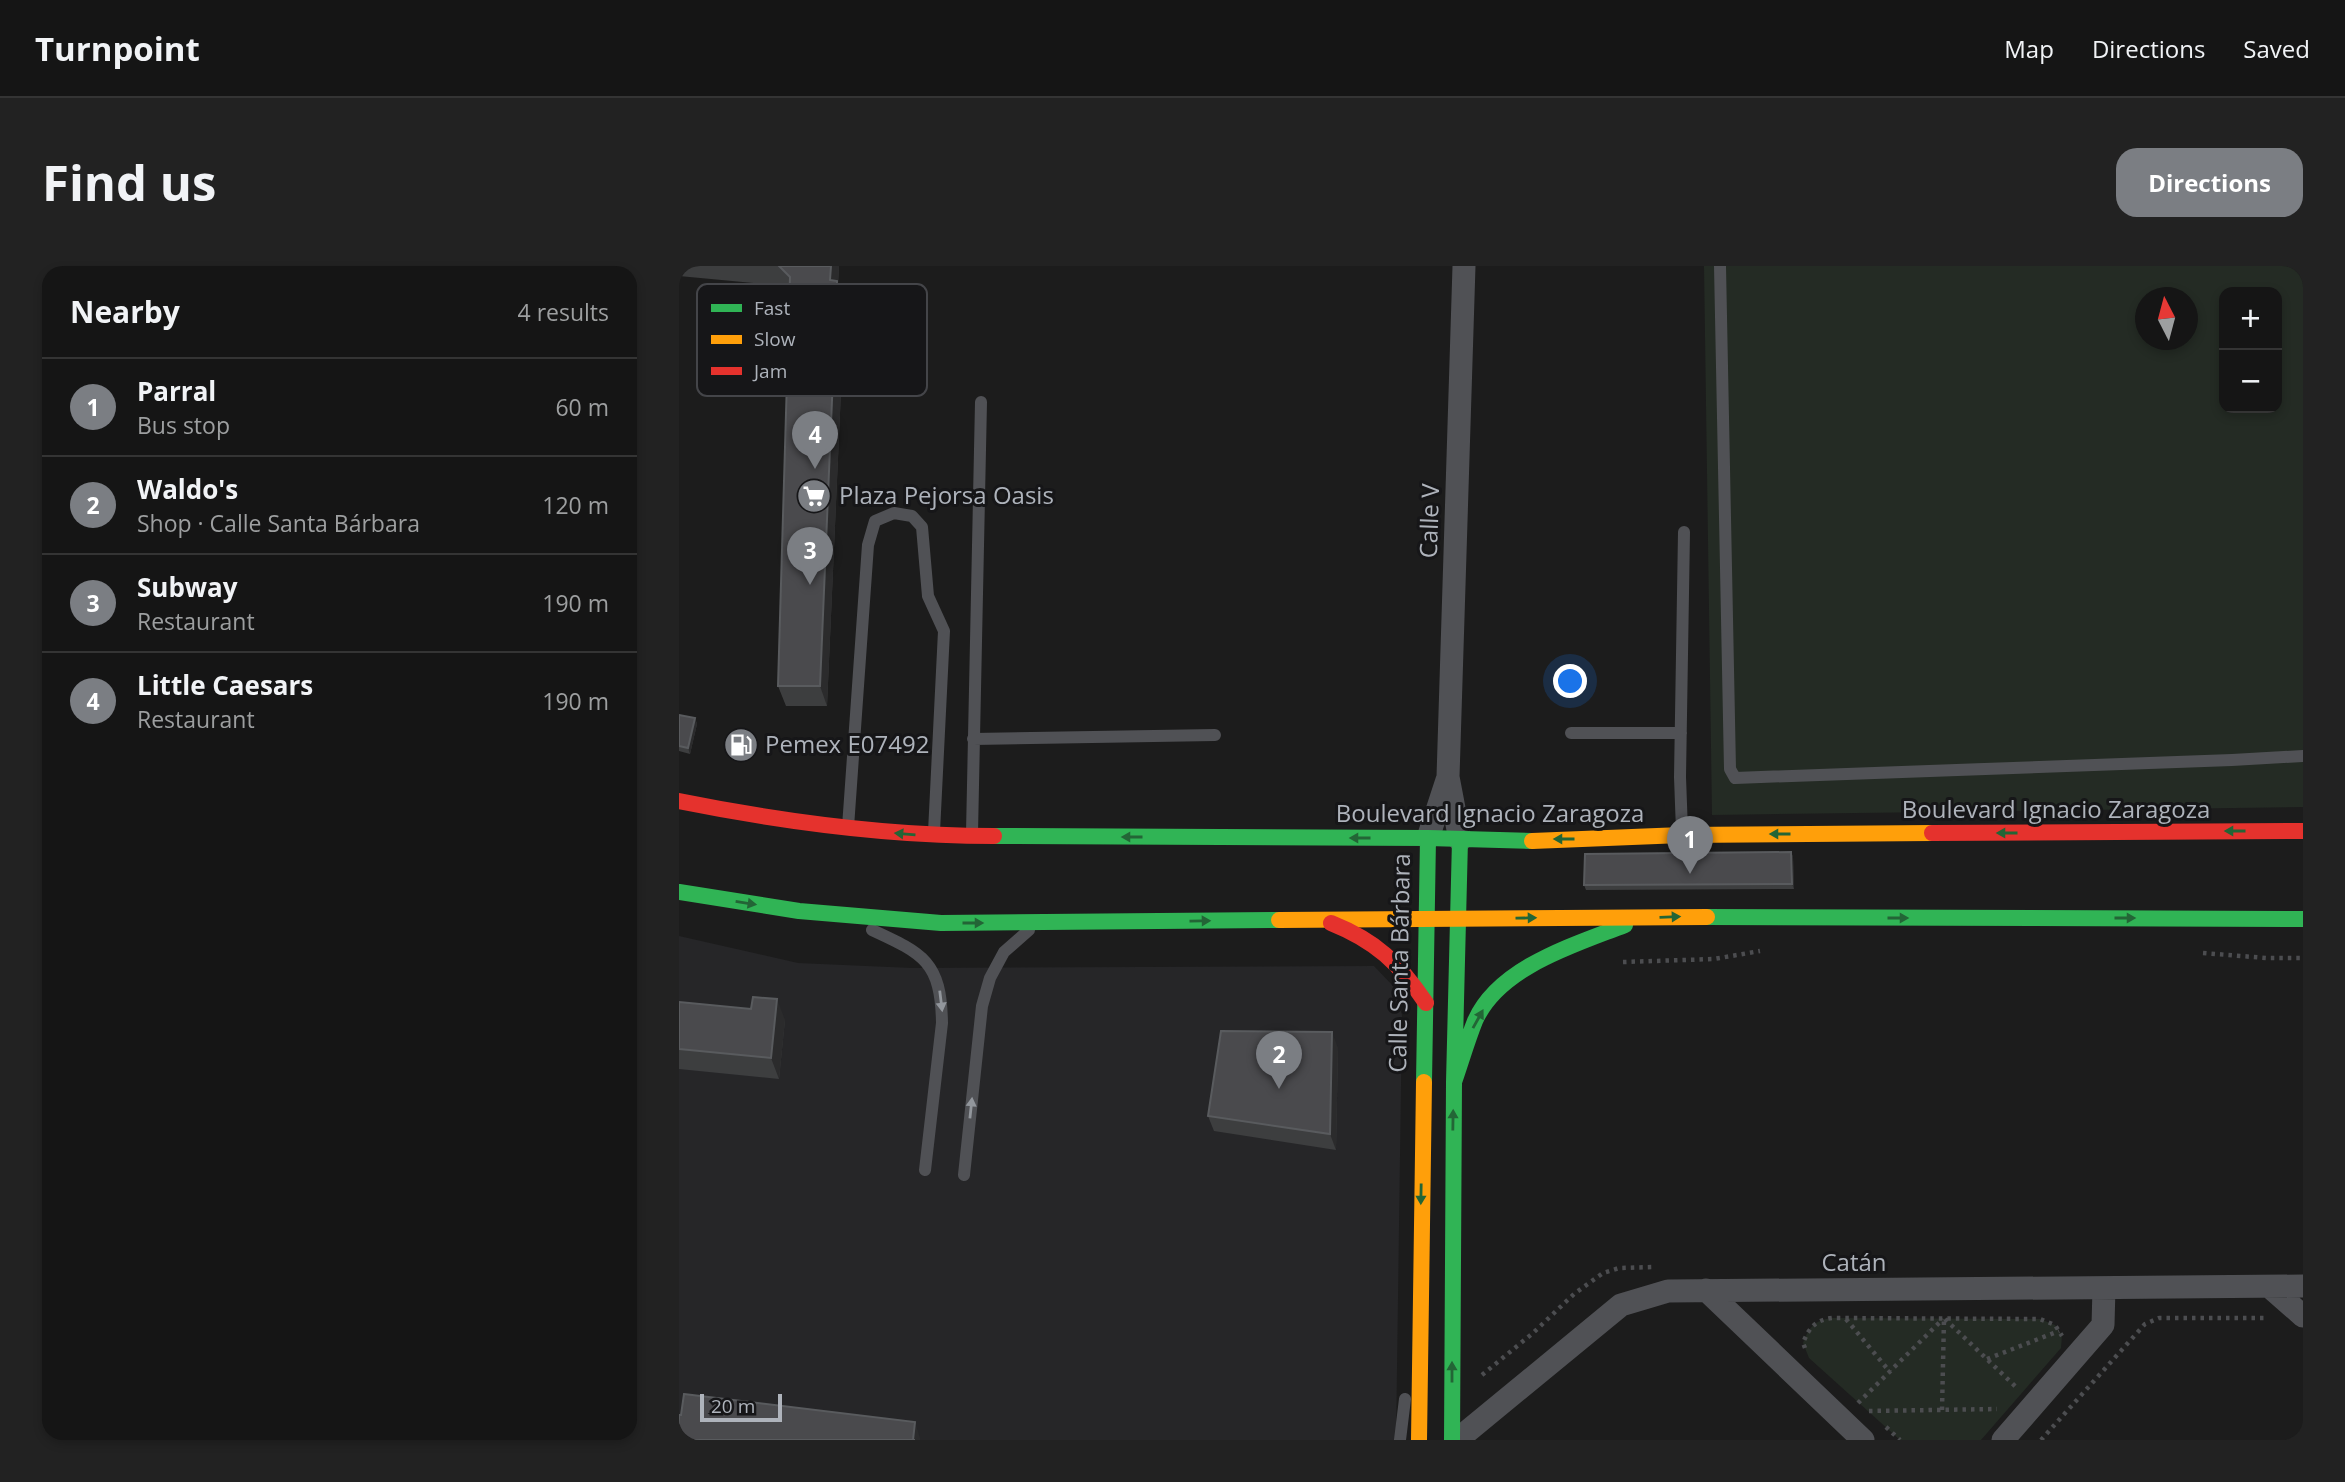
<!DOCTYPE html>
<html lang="en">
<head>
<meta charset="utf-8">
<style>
	:root { --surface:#151515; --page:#222; --text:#f1f3f6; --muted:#9d9fa0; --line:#343434; --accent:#7b7e83 }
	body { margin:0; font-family:"Open Sans",sans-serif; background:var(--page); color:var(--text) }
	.controls { position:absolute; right:21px; top:21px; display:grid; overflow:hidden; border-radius:14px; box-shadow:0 4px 10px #0003 }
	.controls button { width:63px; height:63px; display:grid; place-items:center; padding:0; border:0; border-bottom:2px solid var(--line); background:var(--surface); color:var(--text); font:35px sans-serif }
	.compass { position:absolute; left:1456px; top:21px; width:63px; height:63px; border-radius:50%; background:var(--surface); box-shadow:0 4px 10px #0003; rotate:354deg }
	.scale { position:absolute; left:21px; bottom:18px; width:82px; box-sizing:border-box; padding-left:7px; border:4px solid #aeb3bb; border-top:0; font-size:19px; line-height:24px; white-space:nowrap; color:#aeb3bb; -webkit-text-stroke:5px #161618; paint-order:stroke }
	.you { position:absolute; left:892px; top:416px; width:24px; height:24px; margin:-18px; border:5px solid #fff; border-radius:50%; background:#1a73e8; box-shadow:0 0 0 10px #1a73e833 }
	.badge { display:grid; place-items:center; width:46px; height:46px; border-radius:50%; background:var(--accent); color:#fff; font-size:23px; font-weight:700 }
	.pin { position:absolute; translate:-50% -58px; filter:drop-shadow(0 2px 4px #0008) }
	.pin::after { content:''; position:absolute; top:37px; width:24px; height:21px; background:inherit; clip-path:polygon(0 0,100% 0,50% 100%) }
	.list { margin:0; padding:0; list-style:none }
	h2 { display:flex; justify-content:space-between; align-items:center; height:91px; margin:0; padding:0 28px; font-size:30px }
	h2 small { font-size:23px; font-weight:400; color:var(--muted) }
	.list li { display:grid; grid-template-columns:46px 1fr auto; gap:21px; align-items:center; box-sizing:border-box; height:98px; padding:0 28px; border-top:2px solid var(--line) }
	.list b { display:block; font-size:26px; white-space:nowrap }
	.list p { margin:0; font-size:23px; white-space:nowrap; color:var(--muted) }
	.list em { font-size:23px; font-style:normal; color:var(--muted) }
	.map { position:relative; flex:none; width:1624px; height:1174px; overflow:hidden; border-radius:21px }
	header { display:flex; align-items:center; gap:42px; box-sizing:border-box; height:98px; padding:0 35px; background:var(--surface); border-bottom:2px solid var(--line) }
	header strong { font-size:33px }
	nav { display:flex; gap:38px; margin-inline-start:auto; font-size:24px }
	.intro { display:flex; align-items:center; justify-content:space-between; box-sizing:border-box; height:168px; padding:0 42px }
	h1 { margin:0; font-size:49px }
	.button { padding:18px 32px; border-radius:21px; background:var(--accent); color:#fff; font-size:24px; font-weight:700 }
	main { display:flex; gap:42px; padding:0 42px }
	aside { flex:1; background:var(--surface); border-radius:21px; box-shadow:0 4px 10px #0003 }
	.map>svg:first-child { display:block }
	.built { fill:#262628 }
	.green { fill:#242b24; fill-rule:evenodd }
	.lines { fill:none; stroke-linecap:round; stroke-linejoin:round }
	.path { stroke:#4c4d50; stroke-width:4.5; stroke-dasharray:3.5 5; stroke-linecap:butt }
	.lane { stroke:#505155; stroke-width:12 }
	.street { stroke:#505155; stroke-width:23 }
	.fast { stroke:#30b455; stroke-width:16 }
	.slow { stroke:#ff9f0a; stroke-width:16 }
	.jam { stroke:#e5322d; stroke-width:16 }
	.wall { fill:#3d3e3f }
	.shaded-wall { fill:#2b2b2c }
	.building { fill:#4a4a4d; stroke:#595b5e; stroke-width:2 }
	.oneway { fill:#236536 }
	.oneway2 { fill:#92969c }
	.labels { text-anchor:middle; stroke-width:6; stroke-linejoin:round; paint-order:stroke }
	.poi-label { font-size:24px; fill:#aeb3bb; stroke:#161618; text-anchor:start }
	.street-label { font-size:24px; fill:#aeb3bb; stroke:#161618 }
	.key { fill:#161618; stroke:#444549; stroke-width:2 }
	.key-label { font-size:19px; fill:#aeb3bb }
</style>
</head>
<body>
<header>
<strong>Turnpoint</strong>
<nav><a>Map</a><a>Directions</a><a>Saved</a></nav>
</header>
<div class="intro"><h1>Find us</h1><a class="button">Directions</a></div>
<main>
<aside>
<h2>Nearby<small>4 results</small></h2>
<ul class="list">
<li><span class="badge">1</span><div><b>Parral</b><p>Bus stop</p></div><em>60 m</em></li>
<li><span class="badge">2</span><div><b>Waldo's</b><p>Shop · Calle Santa Bárbara</p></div><em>120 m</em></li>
<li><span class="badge">3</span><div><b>Subway</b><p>Restaurant</p></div><em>190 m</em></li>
<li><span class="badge">4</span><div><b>Little Caesars</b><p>Restaurant</p></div><em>190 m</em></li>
</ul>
</aside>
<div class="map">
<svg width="1624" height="1174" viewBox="0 0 1624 1174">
	<rect width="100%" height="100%" fill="#1c1c1c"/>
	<path class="built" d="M0 670 119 697 233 702 695 700 715 721 723 749 717 1174H0Z"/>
	<path class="green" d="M1025 0H1624V541L1033 549ZM1545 26H1598V142H1545ZM1466 32H1508V74H1466Z
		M1153 1052 1361 1053 1376 1059 1383 1069 1382 1082 1302 1174H1221L1130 1092 1124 1077C1130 1061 1136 1054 1153 1052Z"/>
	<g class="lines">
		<path class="path" d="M1524 687 1587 692H1624
			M944 696 1035 693 1081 685
			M1167 1053 1211 1106
			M1266 1053 1338 1122
			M1126 1082 1124 1077C1130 1062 1136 1054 1153 1052L1361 1053 1376 1059 1383 1070
			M1308 1093 1380 1065
			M803 1109 854 1067 895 1028 924 1007 940 1002 976 1001
			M1179 1137 1264 1053
			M1263 1144 1265 1053
			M1190 1145 1318 1143
			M1207 1161 1221 1174
			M1362 1174 1466 1058 1480 1052H1588"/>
		<path class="lane" d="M1041 0 1051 503 1056 512 1553 494 1624 490
			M892 467H1002
			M294 473 536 469
			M169 561 189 279 196 255 215 247 233 250 243 261 249 330 265 365 255 566
			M1003 565 1001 511 1005 266
			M293 567 302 136
			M193 664C245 688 262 696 263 757L246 904
			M285 909 303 740 311 712 325 686 350 664
			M721 1174 726 1133"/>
		<path class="street" d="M749 572 768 514
			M781 574 769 511 785 0
			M1591 1021 1624 1050
			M1027 1024 1184 1174
			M778 1174 942 1039 989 1025 1624 1020
			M1324 1174 1424 1059 1425 1022"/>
		<path class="fast" d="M315 570 749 572 853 575
			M0 626 120 645 262 657 600 654
			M1028 651 1624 653
			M745 816 749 572
			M775 816C782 796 788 775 796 755 820 701 895 679 946 659
			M773 1174 775 816 781 574"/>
		<path class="slow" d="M853 575 1003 569 1253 567
			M600 654 1028 651
			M740 1174 745 816"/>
		<path class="jam" d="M0 535C104 556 208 570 315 570
			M1253 567 1624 565
			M652 657C697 675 720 697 747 737"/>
	</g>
	<path class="wall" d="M0 0H160L159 18 166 35 148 440H107L99 420 111 24 107 20 0 10Z
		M0 449 16 452 18 458 11 488 0 485Z
		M1112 586 1114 591 1115 623 907 624 905 619Z
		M0 736 106 754 100 813 0 803Z
		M659 782 657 884 535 865 529 850Z"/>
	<path class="shaded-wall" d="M152 0H160L159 18 166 35 148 440 141 420Z
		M16 452 18 458 11 488 9 482Z
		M1112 586 1114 591 1115 623 1113 618Z
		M98 733 106 754 100 813 92 792Z
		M653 766 659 782 657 884 651 868Z
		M236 1156 241 1172V1174H234Z"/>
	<path class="building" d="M100 0H152L151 14 158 15 141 420H99L111 11Z
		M0 449 16 452 9 482 0 480Z
		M1112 586 1113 618 905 619 906 588Z
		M74 731 98 733 92 792 0 783V736L72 743Z
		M542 765 653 766 651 868 529 850Z
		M5 1128 236 1156 234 1174H236H0V1149H2Z"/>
	<defs><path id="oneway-solid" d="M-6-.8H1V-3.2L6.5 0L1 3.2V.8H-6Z" transform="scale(1.75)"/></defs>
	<g class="oneway">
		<use href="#oneway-solid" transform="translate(1556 565) rotate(180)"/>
		<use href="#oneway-solid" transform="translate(1328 567) rotate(180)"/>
		<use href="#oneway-solid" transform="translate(226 568) rotate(-175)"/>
		<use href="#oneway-solid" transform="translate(1101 568) rotate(180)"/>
		<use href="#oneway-solid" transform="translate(453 571) rotate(-180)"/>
		<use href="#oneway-solid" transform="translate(681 572) rotate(-180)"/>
		<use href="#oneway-solid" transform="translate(885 573) rotate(180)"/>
		<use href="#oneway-solid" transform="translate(67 637) rotate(9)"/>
		<use href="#oneway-solid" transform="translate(991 651) rotate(-2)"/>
		<use href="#oneway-solid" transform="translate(847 652) rotate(-1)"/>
		<use href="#oneway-solid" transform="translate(1219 652)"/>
		<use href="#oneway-solid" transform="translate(1446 652)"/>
		<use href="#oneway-solid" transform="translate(521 655) rotate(-1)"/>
		<use href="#oneway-solid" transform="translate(294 657)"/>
		<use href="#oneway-solid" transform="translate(799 753) rotate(-61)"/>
		<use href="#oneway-solid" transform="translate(774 854) rotate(-89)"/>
		<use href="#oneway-solid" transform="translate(742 928) rotate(91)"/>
		<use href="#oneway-solid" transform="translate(773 1106) rotate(-90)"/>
	</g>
	<g class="oneway2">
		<use href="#oneway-solid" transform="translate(262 735) rotate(83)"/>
		<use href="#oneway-solid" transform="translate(292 842) rotate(-84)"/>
	</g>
	<defs>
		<g id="supermarket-disc" transform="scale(1.75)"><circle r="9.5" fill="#7b7e83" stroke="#161618"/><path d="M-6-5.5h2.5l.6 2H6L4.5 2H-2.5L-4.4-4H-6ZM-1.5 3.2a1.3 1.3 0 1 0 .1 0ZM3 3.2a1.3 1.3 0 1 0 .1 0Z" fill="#fff"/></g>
		<g id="fuel-disc" transform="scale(1.75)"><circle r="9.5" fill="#7b7e83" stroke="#161618"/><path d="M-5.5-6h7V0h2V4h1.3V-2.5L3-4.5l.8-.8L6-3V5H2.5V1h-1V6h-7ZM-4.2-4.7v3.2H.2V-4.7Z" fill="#fff"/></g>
	</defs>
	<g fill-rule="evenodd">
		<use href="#supermarket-disc" x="135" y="230"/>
		<use href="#fuel-disc" x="62" y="479"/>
	</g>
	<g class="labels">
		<g class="poi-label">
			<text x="160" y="238">Plaza Pejorsa Oasis</text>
			<text x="86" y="487">Pemex E07492</text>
		</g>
		<g class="street-label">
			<text transform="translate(751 255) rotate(-88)" y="8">Calle V</text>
			<text x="1377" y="552">Boulevard Ignacio Zaragoza</text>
			<text x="811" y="556">Boulevard Ignacio Zaragoza</text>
			<text transform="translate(721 697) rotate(-89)" y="8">Calle Santa Bárbara</text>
			<text x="1175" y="1005">Catán</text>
		</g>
	</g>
	<rect x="18" y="18" width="230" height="112" rx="10" class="key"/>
	<rect x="32" y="38" width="31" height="8" fill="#30b455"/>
	<rect x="32" y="69" width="31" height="9" fill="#ff9f0a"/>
	<rect x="32" y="101" width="31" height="8" fill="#e5322d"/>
	<g class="key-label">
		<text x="75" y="49">Fast</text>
		<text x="75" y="80">Slow</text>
		<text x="75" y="112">Jam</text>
	</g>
</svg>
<div class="controls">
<button>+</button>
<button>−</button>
</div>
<svg class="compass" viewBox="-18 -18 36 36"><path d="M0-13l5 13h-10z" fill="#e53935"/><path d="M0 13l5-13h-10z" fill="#9d9fa0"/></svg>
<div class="scale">20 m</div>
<div class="you"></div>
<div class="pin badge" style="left:1011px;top:608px">1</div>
<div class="pin badge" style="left:600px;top:823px">2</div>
<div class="pin badge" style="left:131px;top:319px">3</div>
<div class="pin badge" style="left:136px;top:203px">4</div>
</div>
</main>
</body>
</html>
